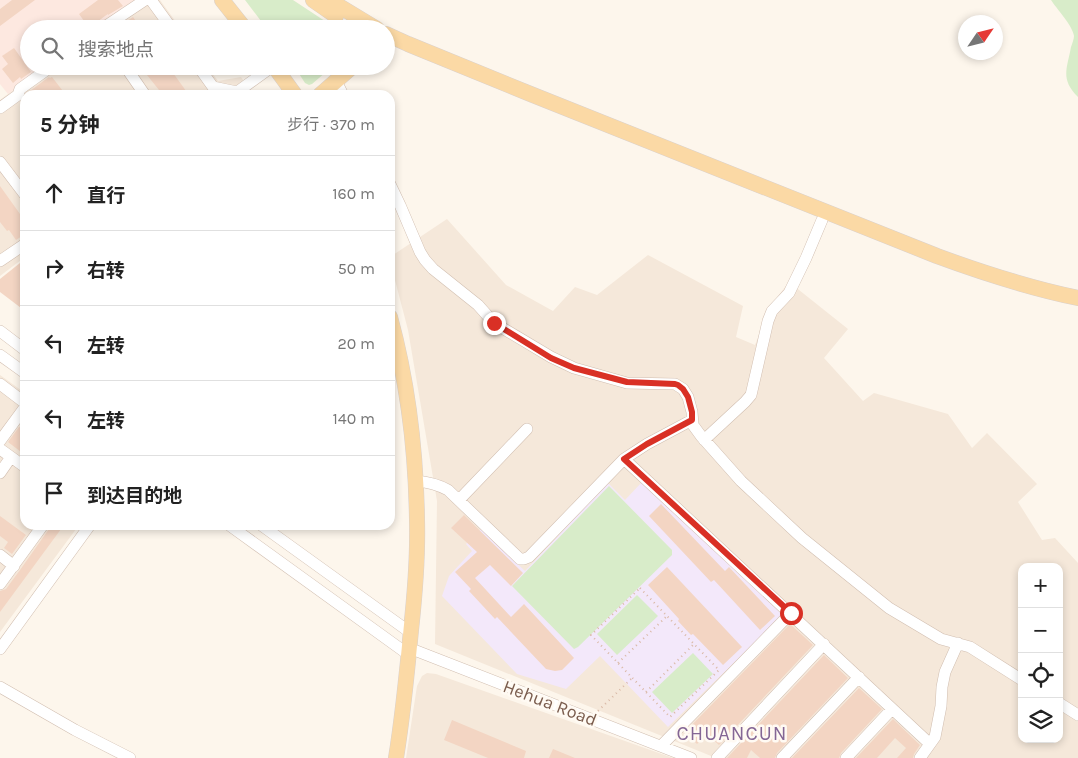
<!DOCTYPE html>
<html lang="zh">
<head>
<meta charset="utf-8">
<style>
	:root { --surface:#fff; --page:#f6f6f6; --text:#222; --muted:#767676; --line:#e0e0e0 }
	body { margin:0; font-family:Karla,"Noto Sans SC",sans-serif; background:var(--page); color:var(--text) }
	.controls { position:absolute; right:15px; bottom:15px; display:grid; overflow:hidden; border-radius:10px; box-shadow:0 2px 8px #0003 }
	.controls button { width:45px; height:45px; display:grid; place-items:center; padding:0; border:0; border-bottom:1px solid var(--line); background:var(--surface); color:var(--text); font:25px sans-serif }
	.compass { position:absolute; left:958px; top:15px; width:45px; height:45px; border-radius:50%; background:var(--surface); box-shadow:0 2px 8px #0003; rotate:55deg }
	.stop { position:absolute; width:15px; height:15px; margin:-11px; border:4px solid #d93025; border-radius:50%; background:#fff }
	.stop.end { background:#d93025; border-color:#fff; box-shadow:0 1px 5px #0008 }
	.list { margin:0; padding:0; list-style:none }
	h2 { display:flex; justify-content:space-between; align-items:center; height:65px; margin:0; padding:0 20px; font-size:21px }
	h2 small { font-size:16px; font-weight:400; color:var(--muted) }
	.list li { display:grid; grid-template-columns:32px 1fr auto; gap:15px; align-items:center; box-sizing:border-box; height:75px; padding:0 20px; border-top:1px solid var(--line) }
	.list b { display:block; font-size:19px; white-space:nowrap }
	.list em { font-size:16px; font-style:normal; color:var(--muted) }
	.icon { flex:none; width:28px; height:28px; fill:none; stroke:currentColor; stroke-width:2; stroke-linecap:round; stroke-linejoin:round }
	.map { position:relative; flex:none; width:1078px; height:758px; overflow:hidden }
	.search { position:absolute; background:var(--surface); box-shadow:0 2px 8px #0003; left:20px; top:20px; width:375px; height:55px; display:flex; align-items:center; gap:12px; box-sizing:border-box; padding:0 18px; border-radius:28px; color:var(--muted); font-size:19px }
	.panel { position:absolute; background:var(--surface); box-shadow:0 2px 8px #0003; left:20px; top:90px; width:375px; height:440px; border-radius:15px }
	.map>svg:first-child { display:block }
	.residential { fill:#f5e8da; fill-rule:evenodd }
	.commercial { fill:#fde8e0 }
	.education { fill:#f3e8fa }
	.green { fill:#d8ecc9 }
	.building { fill:#f3d5c3 }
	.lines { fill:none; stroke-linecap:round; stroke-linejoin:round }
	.minor-casing { stroke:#d1beb0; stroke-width:12 }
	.major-casing { stroke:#dad1cd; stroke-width:16 }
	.path { stroke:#d9b8a5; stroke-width:2; stroke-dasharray:1 4; stroke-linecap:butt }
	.minor { stroke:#fff; stroke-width:11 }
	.major { stroke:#fbd9a5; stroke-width:15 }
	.route { stroke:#d93025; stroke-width:6 }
	.labels { text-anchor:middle; stroke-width:5; stroke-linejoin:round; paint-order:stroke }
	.street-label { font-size:18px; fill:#7a5c4d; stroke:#fffaf3 }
	.quarter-label { font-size:20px; letter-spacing:1px; fill:#846695; stroke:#fffaf3 }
</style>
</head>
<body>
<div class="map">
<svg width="1078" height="758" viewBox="0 0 1078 758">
	<rect width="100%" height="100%" fill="#fdf6ec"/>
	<path class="residential" d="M135 0H160L181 29H96Z
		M45 66H207L218 81 241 77 252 93 249 95H25V257L0 276V100Z
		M447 219 506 285 553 311 575 287 597 295 648 255 743 306 736 337 755 345 771 305 789 282 848 329 824 358 863 401 874 393 948 414 972 448 987 433 1037 484 1018 502 1042 540 1055 538 1078 563V758H716L435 644 437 501 408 330 390 261V257ZM1022 567H1059V739H1022Z
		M0 375 25 393V525H79L0 632Z
		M427 673 436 674 673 758H406L417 686 422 676Z"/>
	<path class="commercial" d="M0 0H135L96 29H29V66H45L8 94 0 84Z"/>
	<path class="education" d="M642 482 783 615 668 727 600 656 566 689 517 674 442 596 449 576 472 551 466 544 481 529 525 571 608 483 625 500Z"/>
	<path class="green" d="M245 0H293L337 29H267Z
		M1051 0H1078V97C1060 79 1067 69 1071 47 1072 44 1074 39 1074 36 1073 26 1056 8 1051 0Z
		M294 66H333L312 84 309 85 305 83Z
		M609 486 672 550V555L578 647 574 649 512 586Z
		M637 595 658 616 617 655 597 634Z
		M693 653 713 674 672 713 652 692Z"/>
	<path class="building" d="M12 0H35L0 26V9Z
		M98 0H118L123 6 108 15V14L105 16 89 28 79 14Z
		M133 17 142 29H118L117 28Z
		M14 48 31 72 21 79 20 77 13 83 2 69 8 64 2 56Z
		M149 66H168L189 95H163L143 70Z
		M49 77 50 78 52 77 66 95H33L30 91Z
		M0 186 25 221V234L16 240 9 230 7 231 0 222Z
		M25 259V311L0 292V279Z
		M19 427H25V455L8 442Z
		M661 504 725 571 729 567 775 616 760 630 714 580 711 582 649 516Z
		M464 515 523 573 511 586 490 565 475 578 511 617 524 604 574 658 562 670 555 671 546 669 497 617 495 619 469 591 471 589 455 572 477 552 451 528Z
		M0 516 26 535 12 554 4 548 8 542 0 536Z
		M50 525H64L0 612V591L6 589 20 570 49 529Z
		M667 567 742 647 723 665 693 634 691 635 678 621 679 619 648 585Z
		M790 624 813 645 719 745 707 734 697 744 685 732Z
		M824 655 848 678 777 753 775 758H760L751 750 747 758H727Z
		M859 688 882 709 841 753 839 758H792Z
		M893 719 920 745 914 754 913 758H897L906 748 895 738 877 758H856Z
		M452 720 526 751 524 758H488L444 740Z
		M553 749 575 758H549Z"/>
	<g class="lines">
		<g class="minor-casing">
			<path id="minor" d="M151 0 172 29
				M105 29 106 26 145 0
				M125 66 145 95
				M198 66 213 87 237 92
				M336 81 343 95
				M233 95 273 66
				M0 108 18 95 20 89 52 66
				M0 162 25 195
				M390 184 400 205 420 252 425 260 433 269 478 305 494 323 551 357 574 368 627 383 675 384 683 389 688 397 692 412 693 425 701 436 741 481 802 538 889 608 941 639 970 647 1022 680
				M0 261 25 244
				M0 331 25 350
				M0 355 25 373
				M0 384 25 403
				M704 440 745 402 751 395 768 321 772 311 789 293 806 258 822 220
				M0 441 25 407
				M0 449 25 467
				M624 459 930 744
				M0 473 11 457
				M416 481C428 482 437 484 448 490L520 559H524L529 557 624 459 647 444 692 420
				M459 500 527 429
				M229 525 409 655
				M261 525 411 633
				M0 555 14 566
				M0 584 43 525
				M409 648 691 758
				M0 649 90 525
				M0 687 75 730 130 758
				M1059 703 1078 715
				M661 746 791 613
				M717 758 824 644
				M782 758 859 677
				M846 758 892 709
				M920 758 935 737 941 706 942 687 945 672 958 643"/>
		</g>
		<g class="major-casing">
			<path id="major" d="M222 0 245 29
				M313 0 336 16
				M329 0 377 29
				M386 34 408 44 533 95 937 256C983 273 1030 288 1078 298
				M274 66 295 95
				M320 95 353 66
				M390 317C408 383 416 452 417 520 418 556 415 593 411 630 407 673 403 715 396 758"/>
		</g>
		<path class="path" d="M640 588 719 670 670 717 591 635Z
			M618 663 667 616
			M646 692 694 644
			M598 711 632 678"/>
		<use href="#minor" class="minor"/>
		<use href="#major" class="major"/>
	</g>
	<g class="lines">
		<path class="route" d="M494 323 551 358 574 368 627 382 675 384 678 385 683 389 688 397 692 412V420L647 444 624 459 791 613"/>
	</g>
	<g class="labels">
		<g class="street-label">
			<text transform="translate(550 703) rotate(21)" y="6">Hehua Road</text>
		</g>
		<g class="quarter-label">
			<text x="732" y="740">CHUANCUN</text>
		</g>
	</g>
</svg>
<div class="controls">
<button>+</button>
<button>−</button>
<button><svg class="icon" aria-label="locate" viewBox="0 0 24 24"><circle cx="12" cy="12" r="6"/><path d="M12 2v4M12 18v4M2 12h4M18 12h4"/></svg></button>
<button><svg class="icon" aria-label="layers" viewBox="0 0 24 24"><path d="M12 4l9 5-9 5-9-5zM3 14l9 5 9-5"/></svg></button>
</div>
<svg class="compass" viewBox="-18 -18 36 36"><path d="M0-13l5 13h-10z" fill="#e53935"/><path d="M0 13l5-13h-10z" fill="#767676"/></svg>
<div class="stop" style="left:791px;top:613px"></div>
<div class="stop end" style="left:494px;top:323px"></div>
<div class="search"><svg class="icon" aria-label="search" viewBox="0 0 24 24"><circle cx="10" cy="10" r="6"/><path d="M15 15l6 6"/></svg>搜索地点</div>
<section class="panel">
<h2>5 分钟<small>步行 · 370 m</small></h2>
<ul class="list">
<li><svg class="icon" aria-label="ahead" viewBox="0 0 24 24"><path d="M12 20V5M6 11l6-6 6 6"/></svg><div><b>直行</b></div><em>160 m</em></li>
<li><svg class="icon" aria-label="right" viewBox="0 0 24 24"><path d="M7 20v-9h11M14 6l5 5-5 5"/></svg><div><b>右转</b></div><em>50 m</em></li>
<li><svg class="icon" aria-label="left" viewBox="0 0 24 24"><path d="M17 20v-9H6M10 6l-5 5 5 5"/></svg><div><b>左转</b></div><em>20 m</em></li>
<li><svg class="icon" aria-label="left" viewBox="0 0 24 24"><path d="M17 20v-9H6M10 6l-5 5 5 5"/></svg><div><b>左转</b></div><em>140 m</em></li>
<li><svg class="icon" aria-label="arrive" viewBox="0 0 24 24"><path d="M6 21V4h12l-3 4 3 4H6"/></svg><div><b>到达目的地</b></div></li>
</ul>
</section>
</div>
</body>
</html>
